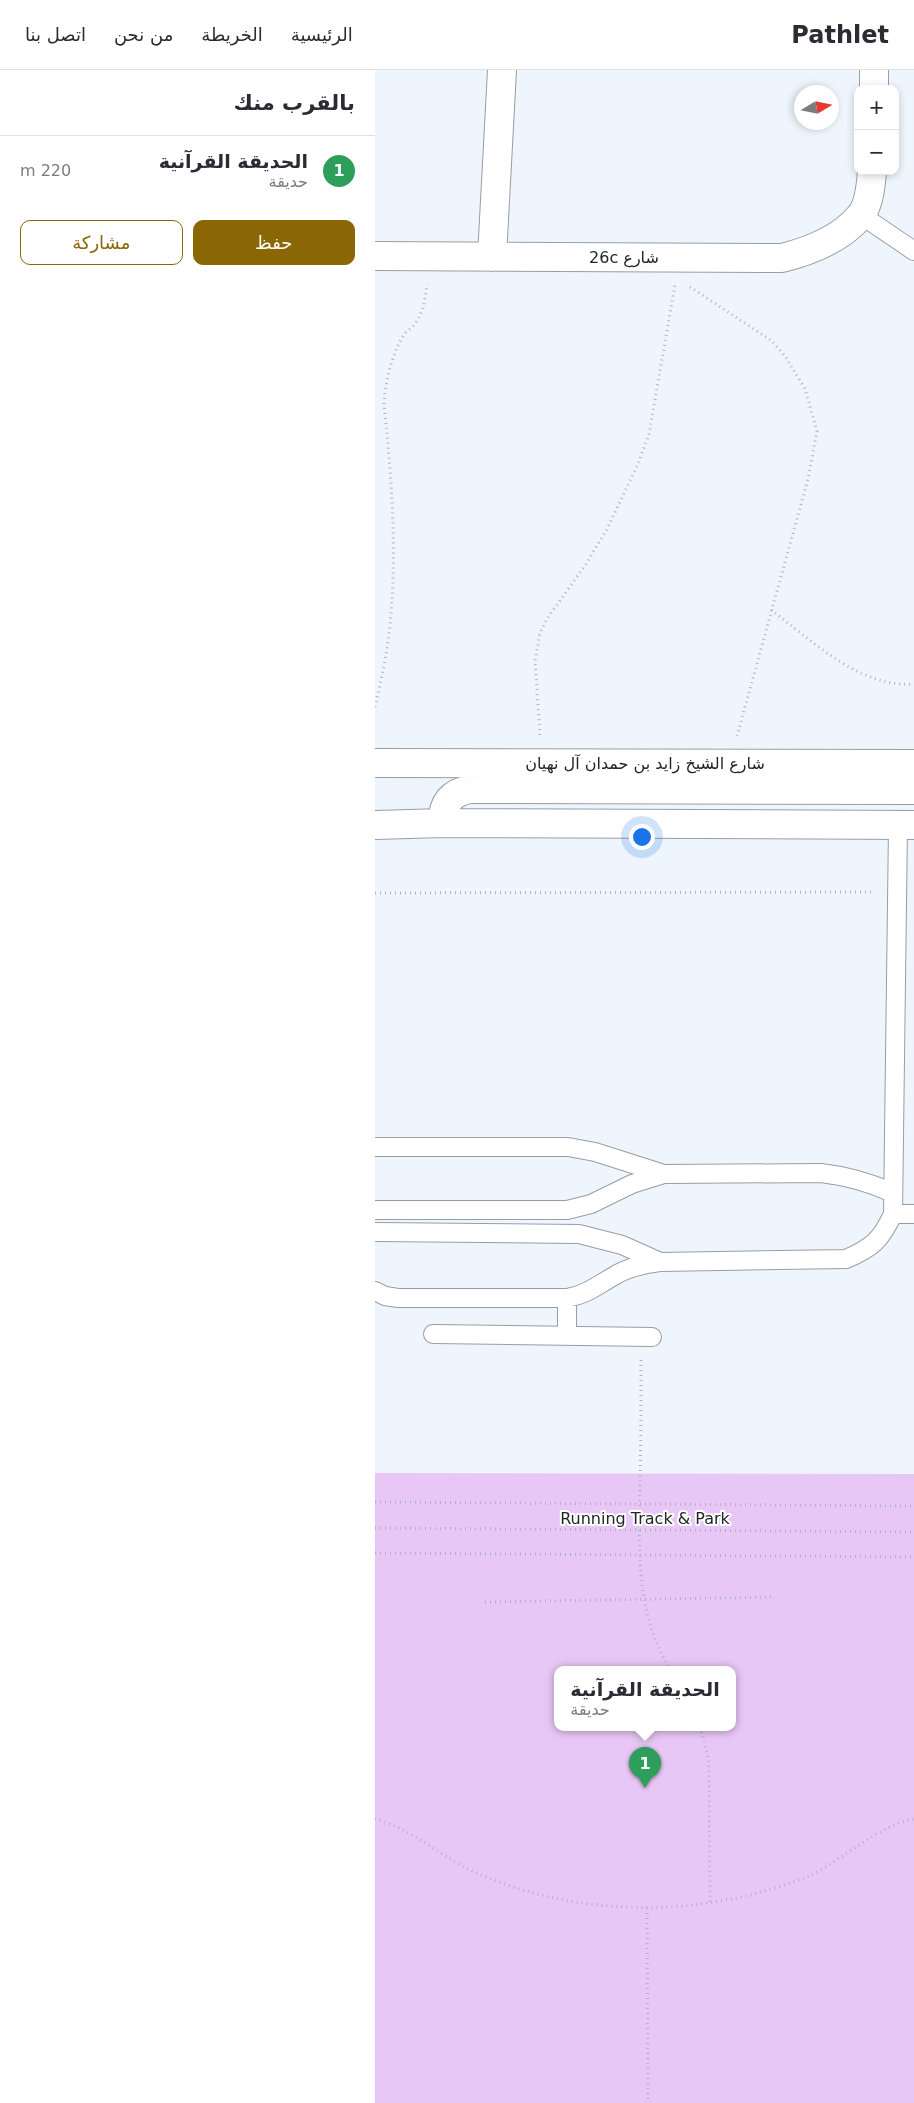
<!DOCTYPE html>
<html lang="ar">
<head>
<meta charset="utf-8">
<style>
	:root { --surface:#fff; --page:#f7f7f7; --text:#2b2b33; --muted:#7c7c81; --line:#e1e1e2; --accent:#8b6605 }
	body { margin:0; font-family:"DejaVu Sans","Noto Naskh Arabic",sans-serif; background:var(--page); color:var(--text); direction:rtl }
	.controls { position:absolute; right:15px; top:15px; display:grid; overflow:hidden; border-radius:10px; box-shadow:0 2px 8px #0003 }
	.controls button { width:45px; height:45px; display:grid; place-items:center; padding:0; border:0; border-bottom:1px solid var(--line); background:var(--surface); color:var(--text); font:25px sans-serif }
	.compass { position:absolute; left:419px; top:15px; width:45px; height:45px; border-radius:50%; background:var(--surface); box-shadow:0 2px 8px #0003; rotate:80deg }
	.you { position:absolute; left:266px; top:766px; width:18px; height:18px; margin:-12px; border:4px solid #fff; border-radius:50%; background:#1a73e8; box-shadow:0 0 0 8px #1a73e833 }
	.badge { display:grid; place-items:center; width:32px; height:32px; border-radius:50%; background:var(--accent); color:#fff; font-size:16px; font-weight:700 }
	.pin { position:absolute; translate:-50% -41px; filter:drop-shadow(0 1px 2px #0008) }
	.pin::after { content:''; position:absolute; top:26px; width:18px; height:15px; background:inherit; clip-path:polygon(0 0,100% 0,50% 100%) }
	.popup { position:absolute; left:179px; top:1596px; width:182px; height:65px; box-sizing:border-box; display:grid; place-content:center; border-radius:10px; background:var(--surface); filter:drop-shadow(0 1px 4px #0005); font-size:16px; white-space:nowrap; color:var(--muted) }
	.popup b { font-size:19px; color:var(--text) }
	.popup::after { content:''; position:absolute; left:50%; top:100%; margin-left:-10px; border:10px solid transparent; border-top-color:var(--surface) }
	.list { margin:0; padding:0; list-style:none }
	h2 { display:flex; justify-content:space-between; align-items:center; height:65px; margin:0; padding:0 20px; font-size:21px }
	h2 small { font-size:16px; font-weight:400; color:var(--muted) }
	.list li { display:grid; grid-template-columns:32px 1fr auto; gap:15px; align-items:center; box-sizing:border-box; height:70px; padding:0 20px; border-top:1px solid var(--line) }
	.list b { display:block; font-size:19px; white-space:nowrap }
	.list p { margin:0; font-size:16px; white-space:nowrap; color:var(--muted) }
	.list em { font-size:16px; font-style:normal; color:var(--muted) }
	.actions { display:flex; gap:10px; padding:15px 20px }
	.actions a { flex:1; padding:11px 0; border:1px solid var(--accent); border-radius:10px; text-align:center; font-size:18px; color:var(--accent) }
	.actions .main { background:var(--accent); color:#fff }
	.map { position:relative; flex:none; width:539px; height:2033px; overflow:hidden; direction:ltr }
	header { display:flex; align-items:center; gap:30px; box-sizing:border-box; height:70px; padding:0 25px; background:var(--surface); border-bottom:1px solid var(--line) }
	header strong { font-size:24px }
	nav { display:flex; gap:28px; margin-inline-start:auto; font-size:18px }
	main { display:flex }
	aside { flex:1; background:var(--surface) }
	.map>svg:first-child { display:block }
	.green { fill:#e8c7f6; fill-rule:evenodd }
	.lines { fill:none; stroke-linecap:round; stroke-linejoin:round }
	.service-casing { stroke:#979ea4; stroke-width:20 }
	.minor-casing { stroke:#979ea4; stroke-width:30 }
	.primary-casing { stroke:#979ea4; stroke-width:30 }
	.path { stroke:#b0b5bb; stroke-width:3; stroke-dasharray:1 4; stroke-linecap:butt }
	.service { stroke:#fff; stroke-width:18 }
	.minor { stroke:#fff; stroke-width:28 }
	.primary { stroke:#fff; stroke-width:28 }
	.labels { text-anchor:middle; stroke-width:4; stroke-linejoin:round; paint-order:stroke }
	.street-label { font-size:16px; fill:#222527; stroke:#fff }
</style>
</head>
<body>
<header>
<strong>Pathlet</strong>
<nav><a>الرئيسية</a><a>الخريطة</a><a>من نحن</a><a>اتصل بنا</a></nav>
</header>
<main>
<div class="map">
<svg width="539" height="2033" viewBox="0 0 539 2033">
	<rect width="100%" height="100%" fill="#eef5fc"/>
	<path class="green" d="M0 1403 539 1404V2033H0ZM182 1599H358V1657H182Z"/>
	<g class="lines">
		<g class="service-casing">
			<path id="service" d="M486 145 539 181
				M0 1077H193L220 1082 289 1104 446 1103C472 1106 494 1112 518 1123
				M0 1140H192L216 1134 257 1114 289 1104
				M518 1144H539
				M0 1162 204 1164 247 1175 285 1192
				M0 1221 10 1226 23 1228H192C213 1224 221 1216 239 1206 253 1197 269 1194 285 1192L471 1189C497 1178 506 1170 518 1144L523 755
				M58 1264 277 1267
				M192 1266V1228"/>
		</g>
		<g class="minor-casing">
			<path id="minor" d="M499 19V0
				M0 186 407 188C435 181 466 169 485 146 494 136 496 115 497 101
				M117 187 127 0"/>
		</g>
		<g class="primary-casing">
			<path id="primary" d="M0 693 539 694
				M68 753C67 734 76 722 96 719L539 720
				M0 755 68 753 539 755"/>
		</g>
		<path class="path" d="M315 217 397 271 410 286 430 319 442 361 433 409 362 666
			M396 540C438 571 484 618 539 614
			M0 637C7 606 14 575 16 543 22 473 16 403 9 333 11 310 16 287 28 266 31 261 36 259 39 255 49 243 50 229 52 214
			M165 665 160 591 165 563 172 549 211 494 232 459 263 394 274 364 300 215
			M0 823 499 822
			M266 1290C266 1331 266 1372 265 1413 264 1477 260 1543 295 1599
			M0 1432 539 1436
			M0 1458 539 1462
			M0 1483 539 1487
			M110 1532 398 1527
			M325 1657 334 1692 335 1832
			M0 1749C33 1757 63 1784 93 1799 181 1841 288 1848 382 1823 400 1818 420 1812 436 1805 469 1789 502 1756 539 1749
			M272 1838 273 2033"/>
		<use href="#service" class="service"/>
		<use href="#minor" class="minor"/>
		<use href="#primary" class="primary"/>
	</g>
	<g class="labels">
		<g class="street-label">
			<text x="249" y="193">26c شارع</text>
			<text x="270" y="699">شارع الشيخ زايد بن حمدان آل نهيان</text>
			<text x="270" y="1454">Running Track &amp; Park</text>
		</g>
	</g>
</svg>
<div class="controls">
<button>+</button>
<button>−</button>
</div>
<svg class="compass" viewBox="-18 -18 36 36"><path d="M0-13l5 13h-10z" fill="#e53935"/><path d="M0 13l5-13h-10z" fill="#7c7c81"/></svg>
<div class="you"></div>
<div class="pin badge" style="left:270px;top:1718px;background:#2e9e5b">1</div>
<div class="popup"><b>الحديقة القرآنية</b>حديقة</div>
</div>
<aside>
<h2>بالقرب منك<small></small></h2>
<ul class="list">
<li><span class="badge" style="background:#2e9e5b">1</span><div><b>الحديقة القرآنية</b><p>حديقة</p></div><em>220 m</em></li>
</ul>
<div class="actions"><a class="main">حفظ</a><a>مشاركة</a></div>
</aside>
</main>
</body>
</html>
